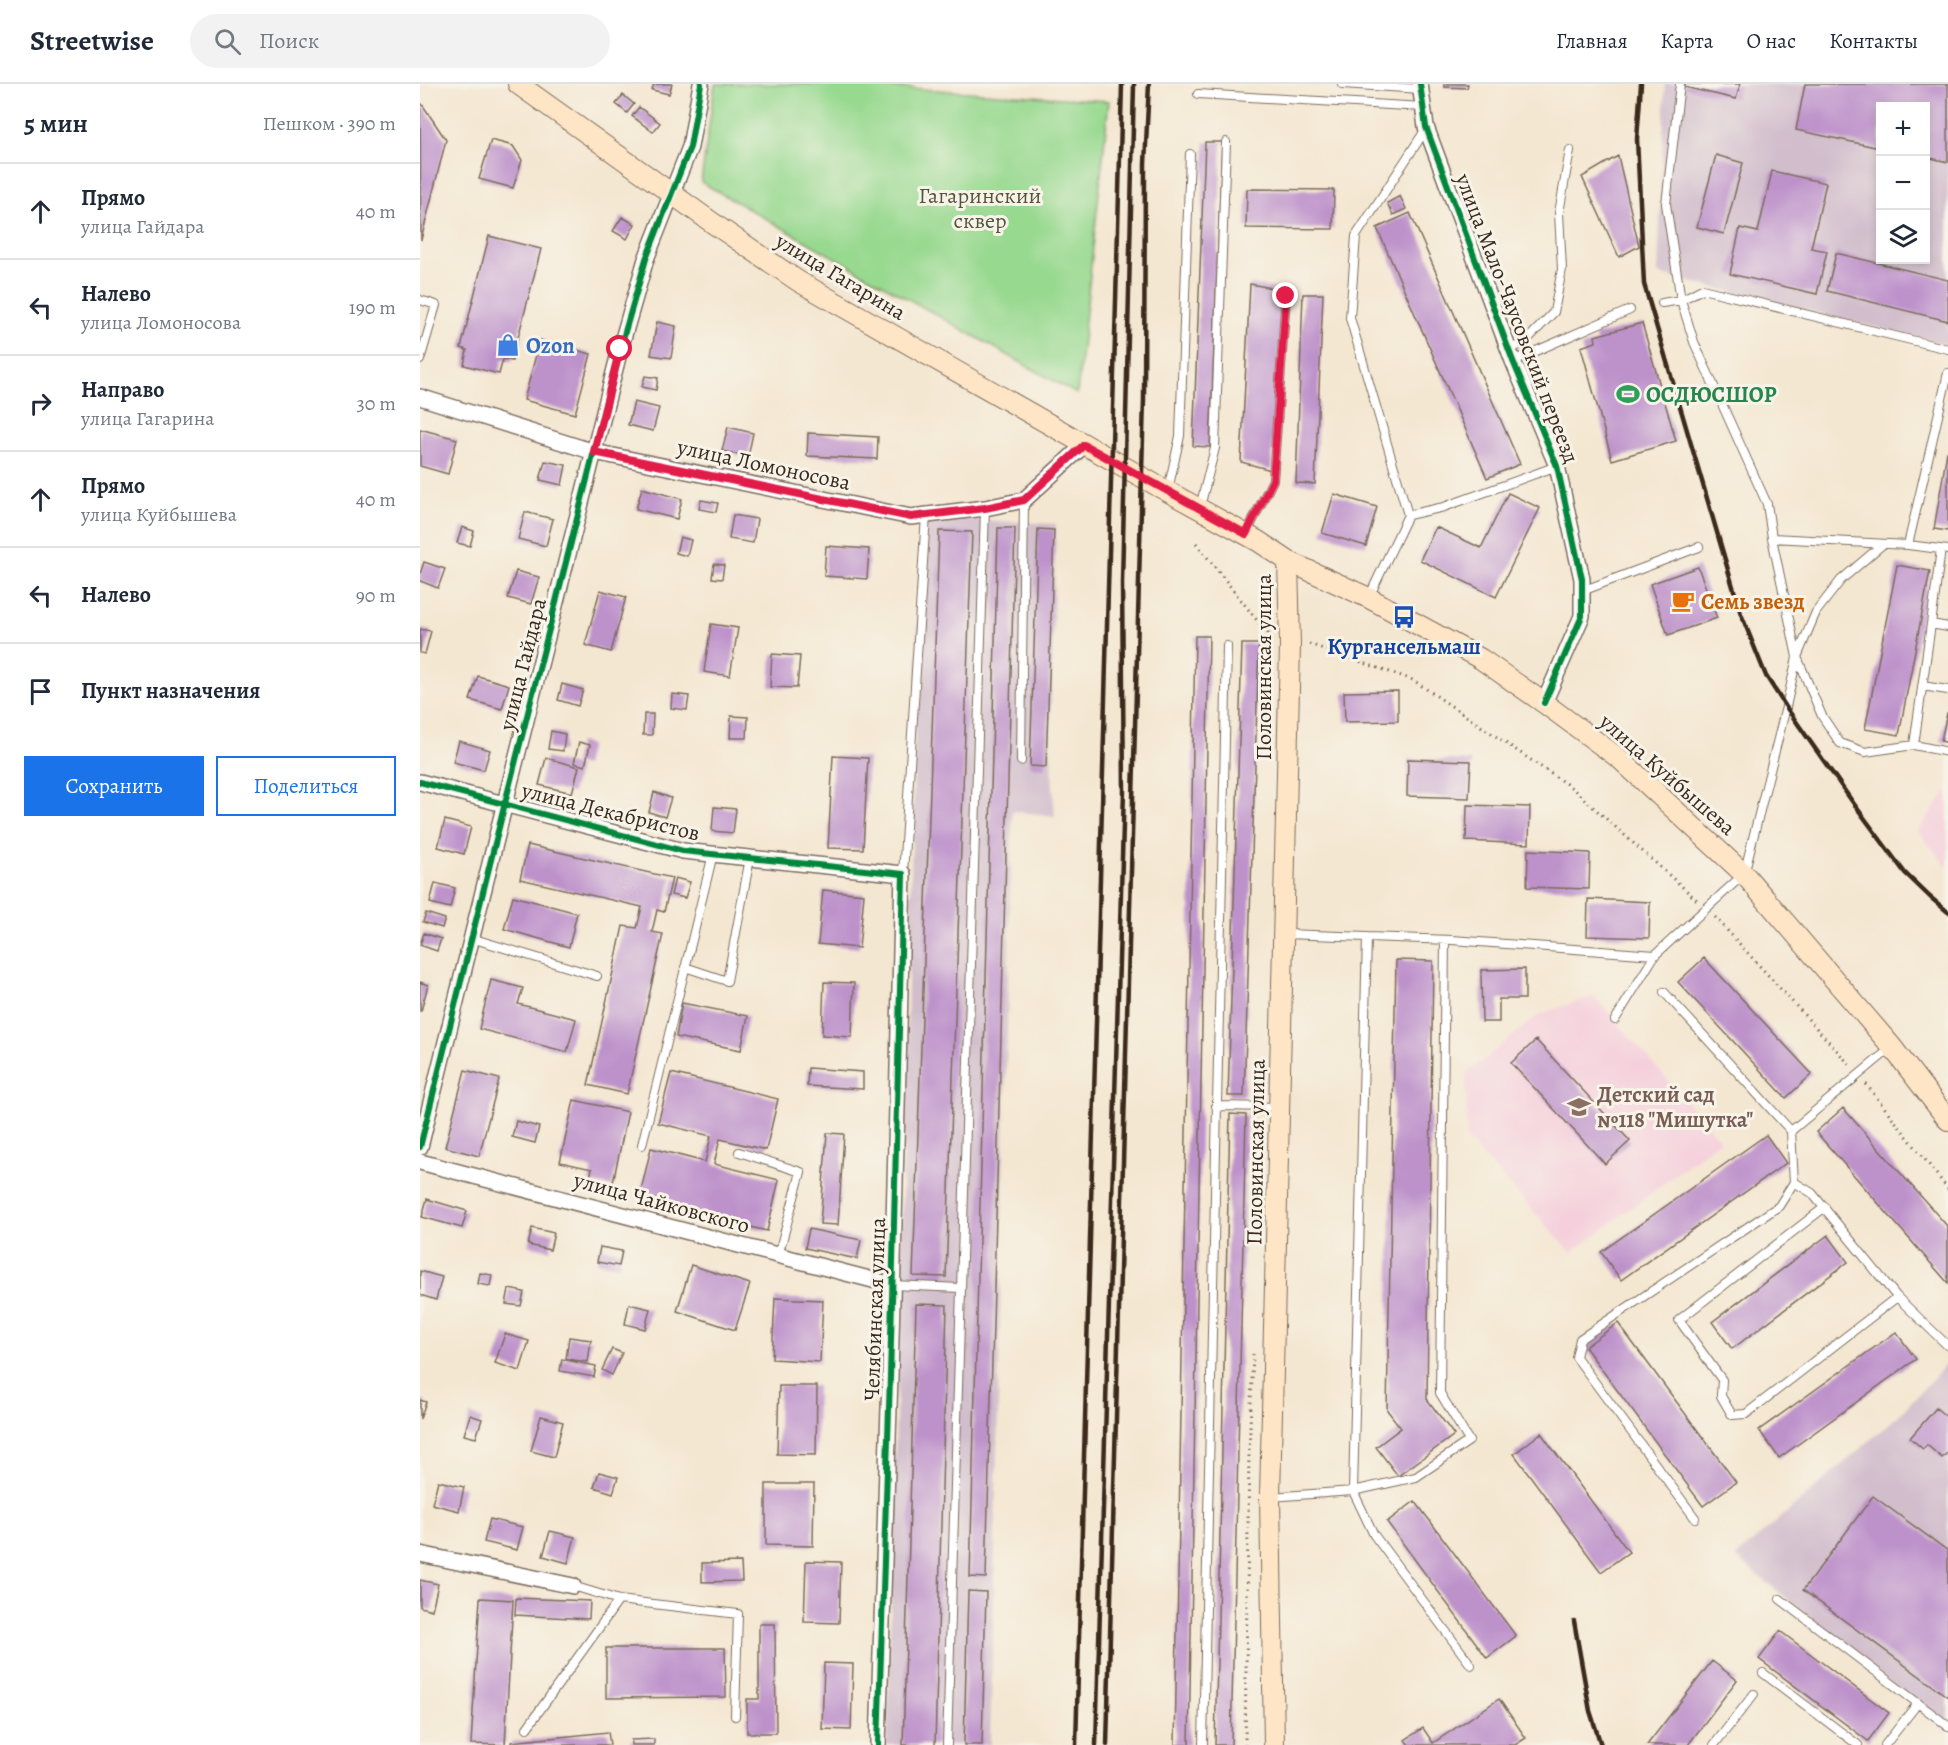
<!DOCTYPE html>
<html lang="ru">
<head>
<meta charset="utf-8">
<style>
	:root { --surface:#fff; --page:#f2f2f3; --text:#1f2937; --muted:#747a83; --line:#e0e1e3; --accent:#1a73e8 }
	body { margin:0; font-family:Alegreya,serif; background:var(--page); color:var(--text) }
	.controls { position:absolute; right:18px; top:18px; display:grid; overflow:hidden; border-radius:0px; box-shadow:0 3px 9px #0003 }
	.controls button { width:54px; height:54px; display:grid; place-items:center; padding:0; border:0; border-bottom:2px solid var(--line); background:var(--surface); color:var(--text); font:30px sans-serif }
	.stop { position:absolute; width:18px; height:18px; margin:-14px; border:4px solid #e11d48; border-radius:50%; background:#fff }
	.stop.end { background:#e11d48; border-color:#fff; box-shadow:0 2px 6px #0008 }
	.list { margin:0; padding:0; list-style:none }
	h2 { display:flex; justify-content:space-between; align-items:center; height:78px; margin:0; padding:0 24px; font-size:26px }
	h2 small { font-size:20px; font-weight:400; color:var(--muted) }
	.list li { display:grid; grid-template-columns:39px 1fr auto; gap:18px; align-items:center; box-sizing:border-box; height:96px; padding:0 24px; border-top:2px solid var(--line) }
	.list b { display:block; font-size:22px; white-space:nowrap }
	.list p { margin:0; font-size:20px; white-space:nowrap; color:var(--muted) }
	.list em { font-size:20px; font-style:normal; color:var(--muted) }
	.actions { display:flex; gap:12px; padding:18px 24px }
	.actions a { flex:1; padding:14px 0; border:2px solid var(--accent); border-radius:0px; text-align:center; font-size:21px; color:var(--accent) }
	.actions .main { background:var(--accent); color:#fff }
	.icon { flex:none; width:33px; height:33px; fill:none; stroke:currentColor; stroke-width:2; stroke-linecap:round; stroke-linejoin:round }
	.map { position:relative; flex:none; width:1528px; height:1661px; overflow:hidden }
	header { display:flex; align-items:center; gap:36px; box-sizing:border-box; height:84px; padding:0 30px; background:var(--surface); border-bottom:2px solid var(--line) }
	header strong { font-size:28px }
	nav { display:flex; gap:33px; margin-inline-start:auto; font-size:21px }
	.search { width:420px; height:54px; background:var(--page); display:flex; align-items:center; gap:15px; box-sizing:border-box; padding:0 21px; border-radius:33px; color:var(--muted); font-size:22px }
	main { display:flex }
	aside { flex:1; background:var(--surface) }
	.map>svg:first-child { display:block }
	.built { fill:#f5cfdc }
	.industrial { fill:#d1bdcc; fill-rule:evenodd }
	.green { fill:#98d990; stroke:#6a8257; stroke-width:1.5 }
	.building { fill:#bd92cb }
	.lines { fill:none; stroke-linecap:round; stroke-linejoin:round }
	.service-casing { stroke:#7c6c5d; stroke-width:10 }
	.minor-casing { stroke:#7c6c5d; stroke-width:18 }
	.secondary-casing { stroke:#7c6c5d; stroke-width:22 }
	.path { stroke:#7c6c5d; stroke-width:3; stroke-dasharray:1.5 4.5; stroke-linecap:butt }
	.service { stroke:#fff; stroke-width:8 }
	.minor { stroke:#fff; stroke-width:15 }
	.secondary { stroke:#fee5c5; stroke-width:20 }
	.rail { stroke:#3b2a1e; stroke-width:4.5 }
	.cycleway-casing { stroke:#f7f3e8; stroke-width:10 }
	.cycleway { stroke:#00873e; stroke-width:6 }
	.route { stroke:#e11d48; stroke-width:8 }
	.labels { text-anchor:middle; stroke-width:6; stroke-linejoin:round; paint-order:stroke }
	.park-label { font-size:22px; fill:#52563a; stroke:#f7f3e8 }
	.street-label { font-size:22px; fill:#3b2a1e; stroke:#f7f3e8 }
	.shop-label { font-size:22px; font-weight:bold; fill:#366cbe; stroke:#f7f3e8; text-anchor:start }
	.leisure-label { font-size:22px; font-weight:bold; fill:#27864d; stroke:#f7f3e8; text-anchor:start }
	.food-label { font-size:22px; font-weight:bold; fill:#c56008; stroke:#f7f3e8; text-anchor:start }
	.transit-label { font-size:22px; font-weight:bold; fill:#164399; stroke:#f7f3e8 }
	.education-label { font-size:22px; font-weight:bold; fill:#785e54; stroke:#f7f3e8; text-anchor:start }
</style>
</head>
<body>
<header>
<strong>Streetwise</strong>
<div class="search"><svg class="icon" aria-label="search" viewBox="0 0 24 24"><circle cx="10" cy="10" r="6"/><path d="M15 15l6 6"/></svg>Поиск</div>
<nav><a>Главная</a><a>Карта</a><a>О нас</a><a>Контакты</a></nav>
</header>
<main>
<aside>
<h2>5 мин<small>Пешком · 390 m</small></h2>
<ul class="list">
<li><svg class="icon" aria-label="ahead" viewBox="0 0 24 24"><path d="M12 20V5M6 11l6-6 6 6"/></svg><div><b>Прямо</b><p>улица Гайдара</p></div><em>40 m</em></li>
<li><svg class="icon" aria-label="left" viewBox="0 0 24 24"><path d="M17 20v-9H6M10 6l-5 5 5 5"/></svg><div><b>Налево</b><p>улица Ломоносова</p></div><em>190 m</em></li>
<li><svg class="icon" aria-label="right" viewBox="0 0 24 24"><path d="M7 20v-9h11M14 6l5 5-5 5"/></svg><div><b>Направо</b><p>улица Гагарина</p></div><em>30 m</em></li>
<li><svg class="icon" aria-label="ahead" viewBox="0 0 24 24"><path d="M12 20V5M6 11l6-6 6 6"/></svg><div><b>Прямо</b><p>улица Куйбышева</p></div><em>40 m</em></li>
<li><svg class="icon" aria-label="left" viewBox="0 0 24 24"><path d="M17 20v-9H6M10 6l-5 5 5 5"/></svg><div><b>Налево</b></div><em>90 m</em></li>
<li><svg class="icon" aria-label="arrive" viewBox="0 0 24 24"><path d="M6 21V4h12l-3 4 3 4H6"/></svg><div><b>Пункт назначения</b></div></li>
</ul>
<div class="actions"><a class="main">Сохранить</a><a>Поделиться</a></div>
</aside>
<div class="map">
<svg width="1528" height="1661" viewBox="0 0 1528 1661">
	<rect width="100%" height="100%" fill="#f7f3e8"/>
	<filter id="ink" filterUnits="userSpaceOnUse"><feTurbulence type="fractalNoise" baseFrequency=".0167" numOctaves="2"/><feDisplacementMap in="SourceGraphic" scale="12" xChannelSelector="R" yChannelSelector="G"/><feConvolveMatrix kernelMatrix="1 2 1 2 8 2 1 2 1" color-interpolation-filters="sRGB"/></filter>
	<filter id="wash" filterUnits="userSpaceOnUse"><feTurbulence type="fractalNoise" baseFrequency=".008" numOctaves="4" result="noise"/><feDisplacementMap in="SourceGraphic" scale="24" xChannelSelector="R" yChannelSelector="G"/><feGaussianBlur stdDeviation="1.35" result="paint"/><feColorMatrix in="noise" values="0 0 0 0 0 0 0 0 0 0 0 0 0 0 0 0 0 1.4 0 .05"/><feComposite in="paint" operator="in"/></filter>
	<g filter="url(#wash)">
		<rect width="100%" height="100%" fill="#f4e7d1"/>
		<path class="built" d="M1528 705V784L1498 747Z
			M1174 912 1300 1056 1152 1169 1047 1055 1046 990 1120 930Z"/>
		<path class="industrial" d="M1245 0H1528V261L1238 190ZM1460 22H1506V176H1460Z
			M501 433 636 440 630 658 635 732 592 727 570 1661H467Z
			M1528 1278V1647L1316 1473 1479 1331Z"/>
		<path class="green" d="M295 0H421L689 17 657 310 281 98Z"/>
		<g id="blocks">
			<path class="building" d="M234 0H252L249 10 232 6Z
				M1024 0H1048L1047 4 1024 3Z
				M1265 0H1320L1316 15 1264 3Z
				M1385 0H1528V78L1506 73V22H1460V64L1376 46Z
				M203 11 214 20 207 29 196 20Z
				M0 20H2L26 56 1 156Z
				M219 23 240 39 233 48 212 32Z
				M71 56 93 62 102 76 93 104 59 95Z
				M785 58H802L790 363 773 362Z
				M1296 71 1323 79 1304 150 1277 143Z
				M1198 72 1219 162 1199 173 1162 93Z
				M1352 87 1406 99 1391 164 1407 167 1397 210 1310 190 1320 144 1338 148Z
				M827 105 914 106 913 145 826 144Z
				M980 112 986 125 973 131 967 119Z
				M990 129 1100 380 1067 394 957 144Z
				M202 133 215 140 207 155 193 147Z
				M69 152 121 165 92 277 83 275 79 290 44 281 47 266 41 264Z
				M1416 169 1528 196V237L1407 207Z
				M830 200 863 206 851 386 821 378Z
				M883 210H903L895 400 876 399Z
				M237 238 256 242 251 274 231 271Z
				M1222 239 1256 357 1192 376 1161 263 1176 258 1175 252Z
				M120 256 171 270 155 330 104 316Z
				M225 292 238 294 236 306 222 303Z
				M214 318 239 324 233 347 208 341Z
				M308 343 333 349 328 373 302 367Z
				M0 345 37 355 28 390 0 382Z
				M388 349 458 353 457 375 387 372Z
				M1527 368H1528V447L1514 445Z
				M125 377 146 381 142 401 120 396Z
				M222 404 262 415 257 435 216 425Z
				M1088 409 1120 424 1076 513 1000 476 1016 443 1061 464Z
				M914 410 957 423 946 462 902 449Z
				M281 416 298 419 296 428 279 425Z
				M105 428 133 435 126 462 98 455Z
				M313 431 337 435 333 459 309 455Z
				M42 443 54 447 50 462 37 459Z
				M578 444H595L566 1494 550 1493Z
				M618 445 634 446 626 683 610 682Z
				M519 447 552 448 526 1193 493 1192Z
				M260 453 271 456 267 472 256 469Z
				M406 462 449 465 447 495 404 492Z
				M4 478 25 485 18 504 0 497V490Z
				M294 480 304 481 302 495 292 494Z
				M1477 481 1510 487 1479 651 1445 645Z
				M1278 483 1297 534 1248 551 1230 500Z
				M96 487 119 493 111 520 88 514Z
				M180 506 206 513 191 568 165 561Z
				M291 540 318 544 310 592 284 588Z
				M0 545 11 547 5 570 0 569Z
				M775 552H789L769 1661H755Z
				M822 560H839L824 1012H808Z
				M352 570 380 572 377 604 350 603Z
				M58 592 89 601 82 625 50 616Z
				M142 600 163 606 158 622 138 616Z
				M978 607V637L925 638 924 608Z
				M252 610 269 612 267 626 251 624Z
				M1527 629H1528V659L1521 657Z
				M224 630H233L232 651H223Z
				M311 632 328 633 327 654H310Z
				M131 647 145 650 143 667 128 665Z
				M39 657 70 666 64 686 33 678Z
				M159 658 170 661 165 682 154 679Z
				M413 672 448 674 443 765 408 764Z
				M126 674 159 683 152 709 119 701Z
				M988 675 1051 677 1049 714 987 712Z
				M234 708 251 714 245 733 229 728Z
				M1047 721 1110 723 1109 760 1046 757Z
				M294 723 316 725 313 749 292 747Z
				M25 736 51 743 44 770 18 763Z
				M108 761 252 794 244 828 237 826 232 848 243 850 207 1010 168 1001 203 842 217 844 222 823 100 795Z
				M1108 766 1170 769 1169 805 1107 803Z
				M255 794 270 798 265 814 251 811Z
				M15 799 35 804 30 824 10 819Z
				M403 806 444 810 439 864 398 860Z
				M93 812 157 829 149 863 84 845Z
				M1168 815 1230 818 1229 854 1167 852Z
				M6 829 25 835 22 844 3 838Z
				M4 849 21 855 17 867 0 861Z
				M1284 874 1392 990 1366 1014 1258 898Z
				M976 876 1013 877 1007 1315 1034 1351 978 1392 956 1363 981 1344 967 1326Z
				M1105 885V915H1079V938H1062L1061 886Z
				M71 896 103 904 98 920 156 935 147 968 59 945Z
				M0 898 8 901 1 927H0Z
				M404 898 434 899 432 953 402 951Z
				M262 919 328 932 321 966 256 953Z
				M1116 956 1210 1057 1185 1080 1091 979Z
				M388 984 443 988V1005L387 1002Z
				M45 986 79 995 59 1072 25 1063Z
				M251 989 358 1015 346 1066 300 1055 294 1080 359 1096 347 1147 219 1115 231 1064 285 1078 291 1052 238 1039Z
				M154 1016 208 1028 192 1103 169 1098 172 1085 140 1078Z
				M1423 1024 1528 1143V1199L1396 1048Z
				M810 1030 826 1031 811 1661H795Z
				M96 1037 119 1043 115 1059 92 1053Z
				M407 1049 424 1050 418 1141 400 1140Z
				M1346 1051 1366 1079 1201 1196 1181 1168Z
				M7 1115 47 1127 42 1144 2 1133Z
				M112 1144 134 1149 130 1166 108 1161Z
				M389 1145 441 1156 437 1175 385 1164Z
				M1408 1151 1428 1178 1312 1265 1292 1238Z
				M180 1163 202 1167 199 1182 177 1178Z
				M271 1181 330 1200 315 1246 257 1227Z
				M0 1187 22 1193 16 1216 0 1211Z
				M60 1189 72 1191 70 1202 58 1200Z
				M89 1205 104 1208 101 1222 86 1220Z
				M355 1214 403 1216 400 1278 352 1275Z
				M209 1220 230 1225 225 1245 205 1240Z
				M496 1220 527 1221 515 1661H483Z
				M1198 1239 1316 1398 1283 1422 1165 1263Z
				M1476 1248 1496 1275 1359 1374 1339 1346Z
				M85 1250 109 1257 100 1287 75 1279Z
				M149 1253 171 1256 168 1278 146 1275Z
				M192 1265 202 1269 192 1291 182 1286Z
				M142 1275 176 1282 174 1293 140 1287Z
				M359 1302H397L396 1371 357 1370Z
				M0 1316 6 1318 0 1335Z
				M1516 1324 1528 1334V1368L1522 1374 1507 1361 1503 1365 1490 1354Z
				M50 1331 62 1335 56 1354 44 1351Z
				M121 1332 143 1338 134 1373 111 1367Z
				M1121 1349 1209 1468 1181 1488 1094 1370Z
				M179 1388 198 1393 193 1409 174 1403Z
				M18 1397 44 1403 39 1427 12 1420Z
				M346 1400H394L393 1462 346 1461Z
				M1453 1412 1528 1467V1613L1383 1506Z
				M995 1417 1096 1552 1067 1574 967 1438Z
				M70 1435 103 1443 97 1466 64 1458Z
				M130 1447 155 1453 148 1479 123 1472Z
				M386 1477 421 1478 419 1539 384 1538Z
				M321 1478 322 1497 282 1498V1479Z
				M0 1496 18 1500 12 1526 0 1523Z
				M548 1507 566 1508 562 1661H544Z
				M60 1514 93 1516 85 1661 51 1660Z
				M96 1514 170 1517 169 1535 95 1531Z
				M339 1540H355L356 1649H327V1615H339Z
				M1360 1547 1469 1629 1448 1657 1339 1575Z
				M186 1564H305L306 1613 186 1614Z
				M1292 1577 1317 1596 1268 1661H1227Z
				M404 1579 433 1580 431 1646 402 1645Z
				M1079 1615 1106 1654 1095 1661H989L985 1656 1003 1644 1013 1659Z
				M188 1648 190 1661H91V1658Z
				M234 1655V1661H211V1656Z"/>
		</g>
	</g>
	<g filter="url(#ink)">
		<use href="#blocks" fill-opacity="0" stroke="#7c6c5d" stroke-width="1.5"/>
		<g class="lines">
			<g class="service-casing">
				<path id="service" d="M922 0 1001 5
					M1260 0 1246 120 1261 216 1282 205 1528 265
					M778 10 1004 23
					M0 216 16 221 0 276
					M1242 219 1261 216 1274 258 1347 420 1352 454
					M1090 266 1106 257 1134 228 1142 185 1139 129 1150 66
					M1093 277 1210 226
					M748 406 760 352 770 70
					M780 423 795 364 806 58
					M988 431 930 234 936 152 1006 45
					M826 450 853 396 866 212
					M1463 460 1421 496 1396 528 1377 573 1402 632 1420 659 1445 668 1494 661
					M1488 461 1528 289
					M1521 465 1511 540 1528 543
					M1162 507 1279 463
					M949 513 988 431 1024 423 1137 382
					M1511 540 1494 661 1528 668
					M1502 602 1528 606
					M601 677 604 416
					M483 790 506 431
					M947 853 1032 856 1235 871
					M51 854 177 892
					M1025 856 1020 1309 1049 1357 996 1393 933 1407 954 1451 1051 1581
					M265 883 307 897 330 774
					M1244 908 1371 1047
					M1195 936 1235 871 1324 790 1366 623 1377 573 1352 454 1488 461 1528 466
					M796 1022 858 1023
					M222 1061 293 770
					M319 1068 381 1088 358 1172
					M1374 1098 1392 1109 1477 1213 1528 1262
					M1405 1123 1259 1236 1302 1296 1301 1312 1312 1331 1326 1330 1477 1213
					M472 1201 541 1204
					M850 1413 933 1407 947 853 865 850
					M1275 1434 1156 1273 1160 1255 1359 1122 1374 1098 1371 1047 1471 964
					M153 1502 199 1516 318 1530 315 1632
					M1360 1515 1528 1642
					M1343 1589 1438 1661
					M107 1644 199 1516
					M527 1661 565 424
					M783 1661 807 562
					M1294 1661 1334 1610
					M1465 1661 1498 1619"/>
			</g>
			<g class="minor-casing">
				<path id="minor" d="M1000 0 1006 43 1093 277 1137 382 1162 495V532L1124 619
					M0 313 174 368 491 433 565 424 604 416 664 361
					M0 698 263 767 483 790 470 1293 458 1661
					M0 1063 85 719 200 265 226 175 270 63 281 0
					M0 1078 472 1201
					M0 1470 153 1502"/>
			</g>
			<g class="secondary-casing">
				<path id="secondary" d="M98 0 297 142 378 197 736 401 838 457 868 477 949 514 1061 575 1124 619 1200 675 1324 790 1472 963 1528 1036
					M854 1661 850 1413 870 561 868 477"/>
			</g>
			<path class="path" d="M776 459 843 544 849 546
				M889 560 993 596 1152 704 1277 816
				M848 616V546
				M1295 833 1430 981
				M1446 1000 1528 1105
				M825 1661 829 1370 833 1270"/>
			<use href="#service" class="service"/>
			<use href="#minor" class="minor"/>
			<use href="#secondary" class="secondary"/>
			<path class="rail" d="M1221 0 1217 55 1224 200 1321 530 1346 592 1366 623 1434 720 1485 789 1510 813 1528 828
				M1154 1537 1170 1627 1181 1661
				M656 1661 702 0
				M676 1661 704 706 702 499 714 0
				M687 1661 724 315 725 80 729 0"/>
			<g class="cycleway-casing">
				<path id="cycleway" d="M1000 0 1006 43 1093 277 1137 382 1162 495V532L1124 619
					M0 698 263 767 483 790 470 1293 458 1661
					M0 1063 85 719 200 265 226 175 270 63 281 0"/>
			</g>
			<use href="#cycleway" class="cycleway"/>
		</g>
	</g>
	<g class="lines" filter="url(#ink)">
		<path class="route" d="M200 265 174 368 491 433 565 424 604 416 664 361 826 450 853 396 866 212"/>
	</g>
	<defs>
		<g id="shop-bare" transform="scale(1.8)"><path d="M-5-2.5h2.3a2.7 3.5 0 0 1 5.4 0H5L5.5 6h-11ZM-1.5-2.5h3a1.5 2.3 0 0 0-3 0Z" fill="#3f7fe0" stroke="#f7f3e8" stroke-width="2.5" paint-order="stroke"/></g>
		<g id="stadium-bare" transform="scale(1.8)"><path d="M0-5a6.5 5 0 1 0 0 10a6.5 5 0 1 0 0-10ZM-3.5-1.8h7v3.6h-7Z" fill="#2e9e5b" stroke="#f7f3e8" stroke-width="2.5" paint-order="stroke"/></g>
		<g id="cafe-bare" transform="scale(1.8)"><path d="M-5.5-4.5H6V0H3Q3 3.5 0 3.5H-2.5Q-5.5 3.5-5.5 0ZM3-3.2v2h1.7v-2ZM-6 4.5H4V6H-6Z" fill="#e8710a" stroke="#f7f3e8" stroke-width="2.5" paint-order="stroke"/></g>
		<g id="bus-bare" transform="scale(1.8)"><path d="M-5-6H5V4H4V6H2V4H-2V6H-4V4H-5ZM-3.5-4V0h7V-4ZM-3.5 1.2v1.5H-2V1.2ZM2 1.2v1.5H3.5V1.2Z" fill="#1a4fb4" stroke="#f7f3e8" stroke-width="2.5" paint-order="stroke"/></g>
		<g id="school-bare" transform="scale(1.8)"><path d="M0-5L7-2L0 1L-7-2ZM-4 1L0 2.5L4 1V4Q0 6-4 4Z" fill="#8d6e63" stroke="#f7f3e8" stroke-width="2.5" paint-order="stroke"/></g>
	</defs>
	<g fill-rule="evenodd">
		<use href="#shop-bare" x="88" y="261"/>
		<use href="#stadium-bare" x="1208" y="310"/>
		<use href="#cafe-bare" x="1263" y="517"/>
		<use href="#bus-bare" x="984" y="533"/>
		<use href="#school-bare" x="1159" y="1023"/>
	</g>
	<g class="labels">
		<g class="park-label">
			<text x="560" y="119">Гагаринский<tspan x="560" dy="25">сквер</tspan></text>
		</g>
		<g class="street-label">
			<text transform="translate(421 192) rotate(31)" y="8">улица Гагарина</text>
			<text transform="translate(1098 234) rotate(69)" y="8">улица Мало-Чаусовский переезд</text>
			<text transform="translate(344 380) rotate(12)" y="8">улица Ломоносова</text>
			<text transform="translate(102 580) rotate(-76)" y="8">улица Гайдара</text>
			<text transform="translate(843 583) rotate(-90)" y="8">Половинская улица</text>
			<text transform="translate(1248 690) rotate(41)" y="8">улица Куйбышева</text>
			<text transform="translate(191 727) rotate(14)" y="8">улица Декабристов</text>
			<text transform="translate(835 1068) rotate(-89)" y="8">Половинская улица</text>
			<text transform="translate(242 1118) rotate(15)" y="8">улица Чайковского</text>
			<text transform="translate(454 1225) rotate(-88)" y="8">Челябинская улица</text>
		</g>
		<g class="shop-label">
			<text x="106" y="269">Ozon</text>
		</g>
		<g class="leisure-label">
			<text x="1226" y="318">ОСДЮСШОР</text>
		</g>
		<g class="food-label">
			<text x="1281" y="525">Семь звезд</text>
		</g>
		<g class="transit-label">
			<text x="984" y="570">Кургансельмаш</text>
		</g>
		<g class="education-label">
			<text x="1177" y="1018">Детский сад<tspan x="1177" dy="25">№118 "Мишутка"</tspan></text>
		</g>
	</g>
</svg>
<div class="controls">
<button>+</button>
<button>−</button>
<button><svg class="icon" aria-label="layers" viewBox="0 0 24 24"><path d="M12 4l9 5-9 5-9-5zM3 14l9 5 9-5"/></svg></button>
</div>
<div class="stop" style="left:200px;top:265px"></div>
<div class="stop end" style="left:866px;top:212px"></div>
</div>
</main>
</body>
</html>
